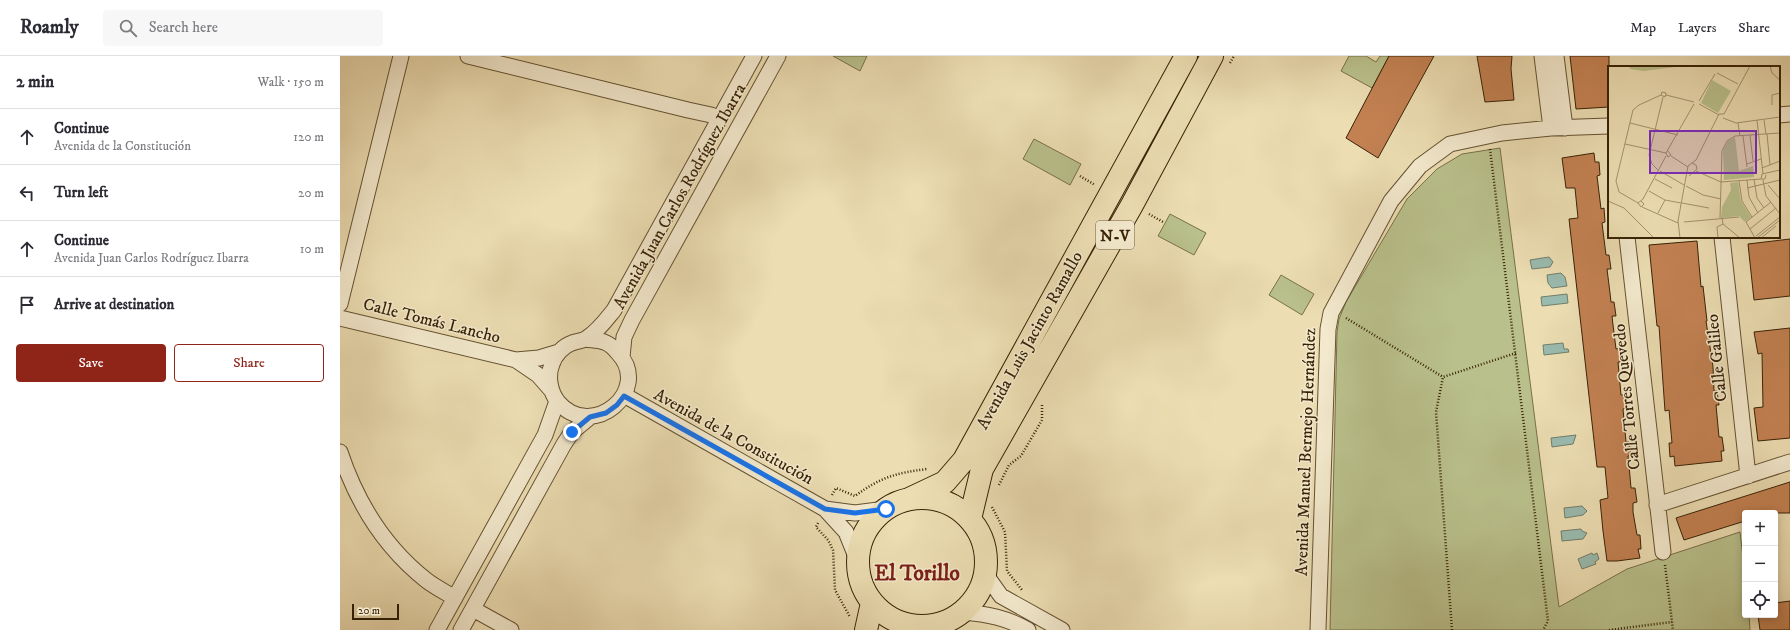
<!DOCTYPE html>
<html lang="en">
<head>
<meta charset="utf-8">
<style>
	:root { --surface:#fff; --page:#f7f7f7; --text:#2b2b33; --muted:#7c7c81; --line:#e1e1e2; --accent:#8f2418 }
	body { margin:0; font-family:"IM FELL DW Pica",serif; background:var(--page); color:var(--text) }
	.controls { position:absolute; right:12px; bottom:12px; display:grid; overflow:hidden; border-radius:4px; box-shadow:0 2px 10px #0003 }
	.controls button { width:36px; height:36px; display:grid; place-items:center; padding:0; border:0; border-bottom:1px solid var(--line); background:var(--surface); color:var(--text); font:20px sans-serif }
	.scale { position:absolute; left:12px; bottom:10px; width:47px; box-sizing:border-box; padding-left:4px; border:2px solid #382206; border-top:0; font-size:11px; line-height:14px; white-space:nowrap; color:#382206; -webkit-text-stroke:3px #f3e9cd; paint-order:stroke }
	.stop { position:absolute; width:12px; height:12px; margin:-9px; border:3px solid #1a73e8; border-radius:50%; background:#fff }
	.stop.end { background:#1a73e8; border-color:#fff; box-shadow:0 1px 4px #0008 }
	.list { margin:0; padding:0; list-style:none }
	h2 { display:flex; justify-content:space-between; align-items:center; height:52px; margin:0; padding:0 16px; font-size:17px }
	h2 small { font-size:13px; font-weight:400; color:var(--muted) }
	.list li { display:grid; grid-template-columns:26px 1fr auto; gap:12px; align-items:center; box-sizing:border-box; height:56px; padding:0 16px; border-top:1px solid var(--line) }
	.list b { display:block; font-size:15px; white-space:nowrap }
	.list p { margin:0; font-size:13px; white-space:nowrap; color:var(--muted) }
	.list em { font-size:13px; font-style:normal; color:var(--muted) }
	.actions { display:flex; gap:8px; padding:12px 16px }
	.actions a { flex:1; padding:9px 0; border:1px solid var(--accent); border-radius:4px; text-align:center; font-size:14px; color:var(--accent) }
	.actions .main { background:var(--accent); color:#fff }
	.icon { flex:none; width:22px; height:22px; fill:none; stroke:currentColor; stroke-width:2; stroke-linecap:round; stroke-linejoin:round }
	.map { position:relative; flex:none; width:1450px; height:574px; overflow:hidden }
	header { display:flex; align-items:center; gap:24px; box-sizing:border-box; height:56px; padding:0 20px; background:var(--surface); border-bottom:1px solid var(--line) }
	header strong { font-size:19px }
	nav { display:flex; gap:22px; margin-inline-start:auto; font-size:14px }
	.search { width:280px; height:36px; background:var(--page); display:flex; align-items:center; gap:10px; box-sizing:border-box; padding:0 14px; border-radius:4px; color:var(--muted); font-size:15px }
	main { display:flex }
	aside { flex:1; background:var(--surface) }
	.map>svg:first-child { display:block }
	.green { fill:#b9c08b; stroke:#787148 }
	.water { fill:#99bbaf; stroke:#727e6b }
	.building { fill:#c38152; stroke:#382206 }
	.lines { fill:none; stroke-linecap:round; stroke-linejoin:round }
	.minor-casing { stroke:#655131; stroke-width:17 }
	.primary-casing { stroke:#382206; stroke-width:24 }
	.path { stroke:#382206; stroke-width:2.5; stroke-dasharray:1 2; stroke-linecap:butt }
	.minor { stroke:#f3e9cd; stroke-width:15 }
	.primary { stroke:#ecddb2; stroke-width:22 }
	.route { stroke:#1a73e8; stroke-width:5 }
	.labels { text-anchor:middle; stroke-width:3; stroke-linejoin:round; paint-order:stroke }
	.shield { fill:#f3e9cd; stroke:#705e42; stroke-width:1 }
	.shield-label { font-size:16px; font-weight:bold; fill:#382206 }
	.street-label { font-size:17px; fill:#382206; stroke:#f3e9cd }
	.district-label { font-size:21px; font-weight:bold; fill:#7a1f14; stroke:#f3e9cd }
	.inset-road { fill:none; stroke:#a4926d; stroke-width:1 }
	.view { fill:#7b2cbf; fill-opacity:0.15; stroke:#7b2cbf; stroke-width:2 }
	.inset-edge { fill:none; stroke:#382206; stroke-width:2 }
</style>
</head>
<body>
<header>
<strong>Roamly</strong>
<div class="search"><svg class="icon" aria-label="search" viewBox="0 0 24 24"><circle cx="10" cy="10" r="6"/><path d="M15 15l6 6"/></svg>Search here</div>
<nav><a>Map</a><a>Layers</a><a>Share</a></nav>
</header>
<main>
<aside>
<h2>2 min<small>Walk · 150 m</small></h2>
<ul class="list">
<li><svg class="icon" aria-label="ahead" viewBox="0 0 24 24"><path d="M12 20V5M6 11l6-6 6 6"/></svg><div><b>Continue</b><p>Avenida de la Constitución</p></div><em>120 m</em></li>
<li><svg class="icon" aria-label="left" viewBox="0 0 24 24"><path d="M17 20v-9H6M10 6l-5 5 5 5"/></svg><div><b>Turn left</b></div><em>20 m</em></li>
<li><svg class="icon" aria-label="ahead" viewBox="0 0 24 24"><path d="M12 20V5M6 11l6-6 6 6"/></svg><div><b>Continue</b><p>Avenida Juan Carlos Rodríguez Ibarra</p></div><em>10 m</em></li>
<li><svg class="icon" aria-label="arrive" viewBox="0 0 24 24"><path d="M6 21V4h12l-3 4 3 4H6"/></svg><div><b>Arrive at destination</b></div></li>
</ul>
<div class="actions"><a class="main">Save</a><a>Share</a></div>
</aside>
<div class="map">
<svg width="1450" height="574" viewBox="0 0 1450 574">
	<rect width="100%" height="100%" fill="#ecddb2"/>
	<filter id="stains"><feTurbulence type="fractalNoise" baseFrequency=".005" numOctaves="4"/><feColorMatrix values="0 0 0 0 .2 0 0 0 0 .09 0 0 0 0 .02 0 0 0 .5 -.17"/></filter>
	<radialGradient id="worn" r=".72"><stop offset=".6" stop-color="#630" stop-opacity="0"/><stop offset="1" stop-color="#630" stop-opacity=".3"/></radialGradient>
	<path class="green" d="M493 0H527L520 15Z
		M1009 0H1026L1036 6 1040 0H1049L1032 32 1001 15Z
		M694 83 741 108 730 129 683 103Z
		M1160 92 1219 551 1287 513 1400 476 1405 519V559H1409L1410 574H990L997 276 999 263 1006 246 1067 143 1097 113 1122 98Z
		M830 158 866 177 854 199 818 180Z
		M941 219 974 238 962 259 929 239Z"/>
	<path class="water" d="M1209 201 1213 206 1210 211 1192 213 1190 204Z
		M1221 217 1225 221 1227 230 1212 232 1208 227 1207 219Z
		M1227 238 1228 247 1202 250 1201 241Z
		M1223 287 1224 293H1228L1229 296 1204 299 1203 289Z
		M1236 379 1233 388 1212 391 1211 382Z
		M1242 450 1247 455 1243 459 1225 462 1224 452Z
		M1241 473 1242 475 1247 477 1243 483 1222 485 1221 475Z
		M1252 497 1253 499 1257 497 1259 503 1255 506 1256 508 1242 513 1238 503Z"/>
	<path class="building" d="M1049 0H1094L1038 102 1006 82Z
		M1137 0H1172L1171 13 1174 44 1145 46Z
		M1230 0H1269V51L1236 53Z
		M1254 97 1255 106H1259L1260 119 1257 120 1261 153 1264 152 1265 166 1262 167 1266 199H1269L1271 213H1267L1270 237 1271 246H1274L1276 260H1272L1273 269 1276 293 1280 292 1281 306H1278L1281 339H1284L1286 352 1283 353 1286 386H1289L1291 399 1288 400 1289 409 1291 432H1295L1297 446 1293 447V456L1297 479H1300L1301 493H1298L1300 502 1277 505H1267L1263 475 1260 444 1268 442 1265 411H1257L1229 163 1238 162 1235 132H1226L1222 102Z
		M1450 183V240L1414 244 1408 188Z
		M1357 185 1361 231 1363 230 1367 265H1366L1373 311 1374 335H1377L1379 349H1376L1379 381H1382L1384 395H1381L1382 405 1335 410 1334 400 1330 401 1329 387H1332L1329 354 1325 355 1319 270H1317L1309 189Z
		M1450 272V382L1418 385 1414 352 1423 351 1422 297 1418 298 1414 276Z
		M1450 426V457H1405V465L1344 484 1336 462Z
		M1450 545V574H1420L1418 559H1435V547Z"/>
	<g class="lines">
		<g class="minor-casing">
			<path id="minor" d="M128 0 348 54 371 59 379 63
				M1202 0 1211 72
				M1216 0 1225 72
				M1439 59 1450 58
				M1287 181 1323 496
				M1382 181 1408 420
				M0 248 61 0
				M0 262 176 304 199 302 219 296
				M246 283C252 284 259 284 264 286 270 288 274 292 278 297 313 334 252 386 218 346 210 336 207 320 212 308 215 299 223 290 232 287 237 285 243 285 247 282 258 275 266 264 274 254L414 0
				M282 301 284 281 292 264 438 0
				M176 304 198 319 212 335
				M284 339 485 453 506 476 517 503
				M0 396C17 447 43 490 86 524 95 531 105 536 115 542
				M1317 449 1450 406
				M485 453 515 457 546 453
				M646 519 661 540 722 574
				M133 553 171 574
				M623 556C648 558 667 562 688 574
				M97 574 205 379 217 345
				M121 574 224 388 232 376 250 361
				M978 574 988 273 991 257 1051 145 1080 110 1110 88 1162 77 1211 72 1269 70"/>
		</g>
		<g class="primary-casing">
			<path id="primary" d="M518 506a64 64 0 1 1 128 0a64 64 0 1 1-128 0Z
				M569 443 605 426 624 404 846 0
				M630 463 642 413 792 149 872 0
				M526 574 532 547"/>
		</g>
		<path class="path" d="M890 7 894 0
			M1150 93 1208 565 1203 574
			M740 120 755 129
			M809 158 823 166
			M1006 262 1103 321
			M659 429 669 409 681 400 702 364V348
			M492 439 496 432 515 440C541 421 556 417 587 413
			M652 451 665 476 667 515 682 534
			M478 467 476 471 488 484 493 494 495 534 510 561
			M1325 509 1333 574
			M1112 574 1096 356 1103 321 1176 297
			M1269 574 1332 566"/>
		<use href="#minor" class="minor"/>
		<use href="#primary" class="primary"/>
	</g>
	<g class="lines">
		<path class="route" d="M232 376 250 361 266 357 277 349 284 340 485 453 515 457 546 453"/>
	</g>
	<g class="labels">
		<rect class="shield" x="756" y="165" width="38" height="28" rx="3"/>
		<g class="shield-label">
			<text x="775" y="185">N-V</text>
		</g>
		<g class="street-label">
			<text transform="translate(339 140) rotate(-61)" y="6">Avenida Juan Carlos Rodríguez Ibarra</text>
			<text transform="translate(92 264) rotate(14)" y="6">Calle Tomás Lancho</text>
			<text transform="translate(689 284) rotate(-61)" y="6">Avenida Luis Jacinto Ramallo</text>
			<text transform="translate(1376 302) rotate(-96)" y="6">Calle Galileo</text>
			<text transform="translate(1286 341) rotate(-96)" y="6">Calle Torres Quevedo</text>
			<text transform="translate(394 380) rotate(29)" y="6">Avenida de la Constitución</text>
			<text transform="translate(965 396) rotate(-88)" y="6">Avenida Manuel Bermejo Hernández</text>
		</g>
		<g class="district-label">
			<text x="577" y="524">El Torillo</text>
		</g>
	</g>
	<g transform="translate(1268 10)">
		<rect width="172" height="172" fill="#ecddb2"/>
		<path d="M21 0H75L35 5 22 3ZM104 14 123 25 110 47 93 37ZM127 71 131 105 145 100 146 111 116 114 115 84 120 75ZM130 116 133 135 143 151 137 156 131 150 113 152 114 141 123 124 122 117Z" fill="#b9c08b"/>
		<path class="inset-road" d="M162 0 164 7 172 14M109 7 130 18M58 29 86 36M91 35 107 8M91 38 111 49M164 39V29L172 27M116 48 142 0M115 52 128 57 172 51M149 54 155 108M156 54 158 68M22 57 70 69M130 57 132 70M159 68 162 99M142 69 145 95M135 70 139 101M17 78 58 87M60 85 63 89 60 91 58 87 86 38M63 90 80 101M139 98 153 93M154 102 172 95M50 104 44 98 41 89 55 31M52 105 76 119M88 105 113 116 153 113M158 109 157 113H153L154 108 172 104M81 110 89 103 88 99 84 97M47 113 64 122M146 113 149 132 156 142M139 114 141 131 150 147M155 114 158 130 172 148M131 115 134 135 144 151M160 119 172 133M78 120 95 129 113 133M139 122 172 114M41 125 57 134 73 137M0 135 16 142 46 172M33 135 36 138 33 141 30 137 35 133 58 90M30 137 11 126 8 115 25 44 31 39 53 29 57 31 58 27 54 26 53 29M74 137 101 142M34 141 70 157M50 147 57 134M112 152 114 85 119 75 127 70 172 67M114 152 115 158 132 172M76 156 131 151M142 163 168 142M148 170 172 151M72 172 70 155 80 100 88 94 111 48H116M110 172 109 161 115 158M147 172 138 156 163 136M149 172 172 154M153 172 168 160"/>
		<path class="view" d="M42 65H148V107H42Z"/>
		<rect width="172" height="172" class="inset-edge"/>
	</g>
	<rect width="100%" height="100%" filter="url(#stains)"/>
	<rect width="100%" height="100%" fill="url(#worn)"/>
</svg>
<div class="controls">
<button>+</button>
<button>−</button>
<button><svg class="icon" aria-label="locate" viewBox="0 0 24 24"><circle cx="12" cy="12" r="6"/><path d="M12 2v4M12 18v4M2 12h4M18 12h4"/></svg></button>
</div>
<div class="scale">20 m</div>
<div class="stop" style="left:546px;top:453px"></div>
<div class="stop end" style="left:232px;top:376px"></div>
</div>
</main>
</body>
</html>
